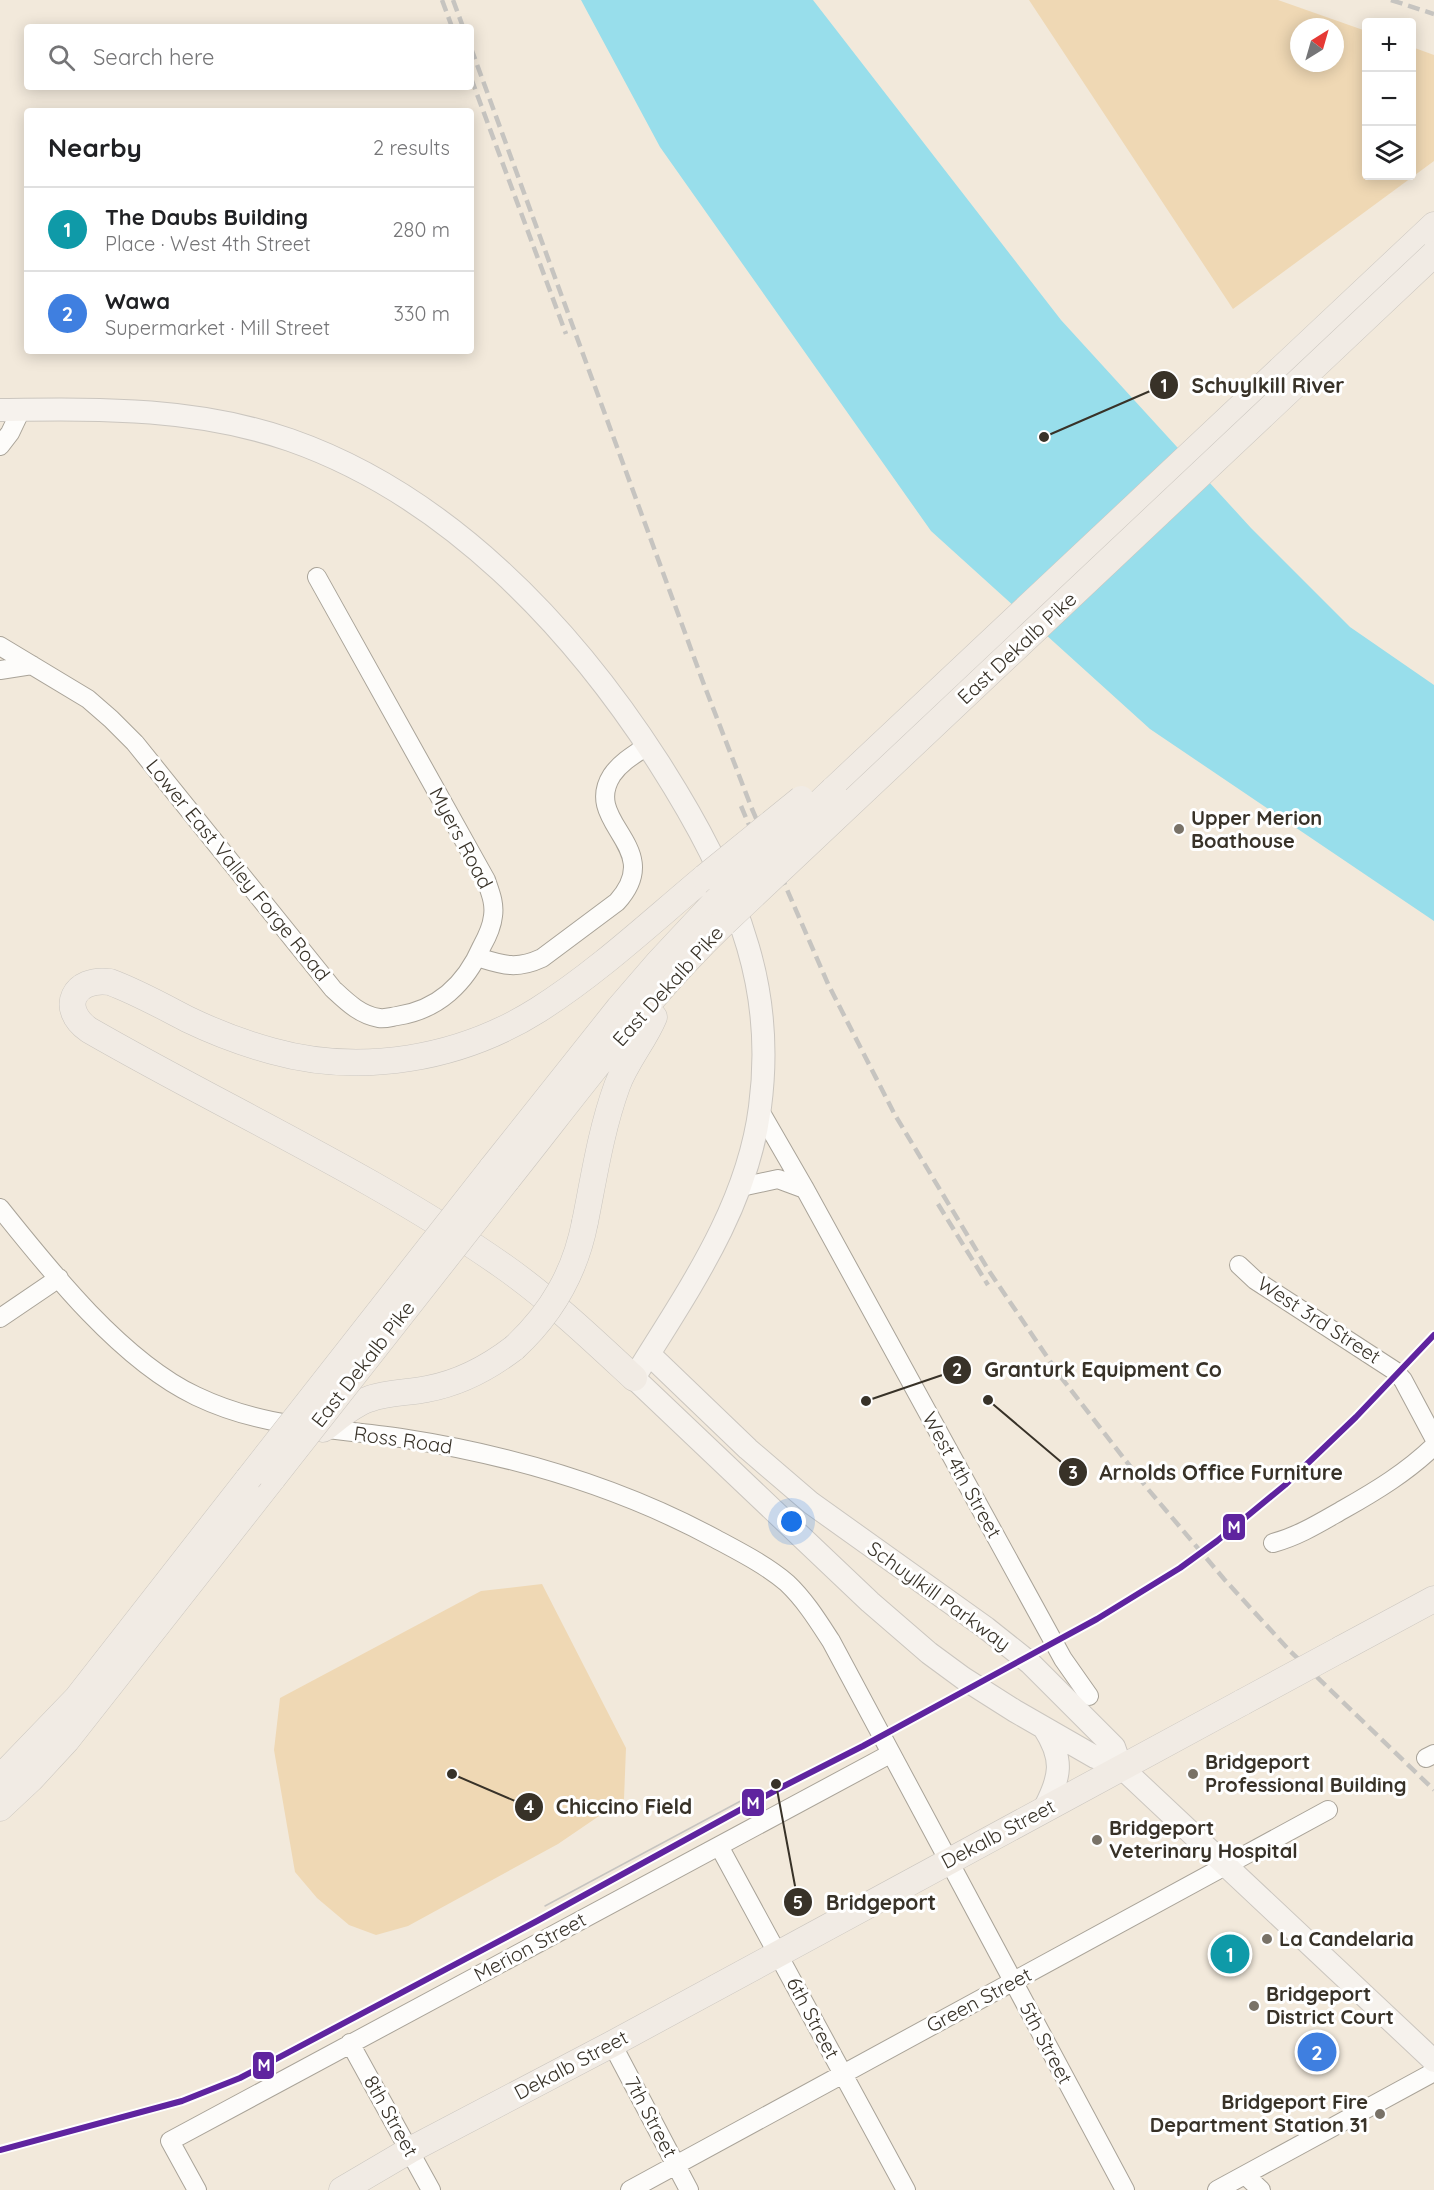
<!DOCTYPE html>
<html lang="en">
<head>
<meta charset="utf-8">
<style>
	:root { --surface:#fff; --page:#f6f6f6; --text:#202124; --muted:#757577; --line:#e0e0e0; --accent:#db2777 }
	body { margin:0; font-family:Quicksand,sans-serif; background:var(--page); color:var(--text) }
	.controls { position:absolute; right:18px; top:18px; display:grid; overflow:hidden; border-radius:6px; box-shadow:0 3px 15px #0003 }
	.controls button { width:54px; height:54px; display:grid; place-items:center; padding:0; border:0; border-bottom:2px solid var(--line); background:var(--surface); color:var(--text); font:30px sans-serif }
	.compass { position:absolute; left:1290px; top:18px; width:54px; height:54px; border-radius:50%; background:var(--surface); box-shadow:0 3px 15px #0003; rotate:37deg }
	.you { position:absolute; left:792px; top:1522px; width:21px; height:21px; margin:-15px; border:4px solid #fff; border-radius:50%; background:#1a73e8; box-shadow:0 0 0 9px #1a73e833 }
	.badge { display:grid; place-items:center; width:39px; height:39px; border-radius:50%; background:var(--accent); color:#fff; font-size:20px; font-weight:700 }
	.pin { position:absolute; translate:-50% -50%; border:3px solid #fff; box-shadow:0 2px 6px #0006 }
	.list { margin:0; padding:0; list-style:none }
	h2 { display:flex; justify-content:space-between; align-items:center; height:78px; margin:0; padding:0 24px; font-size:26px }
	h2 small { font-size:20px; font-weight:400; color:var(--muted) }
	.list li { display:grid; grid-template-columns:39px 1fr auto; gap:18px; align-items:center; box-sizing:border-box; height:84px; padding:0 24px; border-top:2px solid var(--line) }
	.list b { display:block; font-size:22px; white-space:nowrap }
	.list p { margin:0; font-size:20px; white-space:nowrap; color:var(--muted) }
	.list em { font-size:20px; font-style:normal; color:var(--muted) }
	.icon { flex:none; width:33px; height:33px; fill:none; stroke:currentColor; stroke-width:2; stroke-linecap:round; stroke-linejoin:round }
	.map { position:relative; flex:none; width:1434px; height:2190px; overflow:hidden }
	.search { position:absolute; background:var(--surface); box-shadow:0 3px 15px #0003; left:24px; top:24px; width:450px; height:66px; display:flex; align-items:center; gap:15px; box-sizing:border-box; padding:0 21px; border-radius:6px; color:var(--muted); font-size:22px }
	.panel { position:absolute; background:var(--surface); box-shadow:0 3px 15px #0003; left:24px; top:108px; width:450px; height:246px; border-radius:6px }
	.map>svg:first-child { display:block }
	.green { fill:#efd8b4; fill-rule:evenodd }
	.water { fill:#98deeb }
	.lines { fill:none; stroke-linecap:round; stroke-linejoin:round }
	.minor-casing { stroke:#a9a398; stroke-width:20 }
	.major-casing { stroke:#cbc6bf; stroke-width:24 }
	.highway-casing { stroke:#cbc6bf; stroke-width:27 }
	.minor { stroke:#fdfcfa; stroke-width:18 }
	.major { stroke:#f6f2ed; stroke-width:22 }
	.highway { stroke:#f1ebe4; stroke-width:26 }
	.tram { stroke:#c6c4c0; stroke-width:1.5 }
	.rail { stroke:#c6c4c0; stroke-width:4.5; stroke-dasharray:12 6; stroke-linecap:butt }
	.highway-bridge-casing { stroke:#cbc6bf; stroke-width:27; stroke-linecap:butt }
	.highway-bridge { stroke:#f1ebe4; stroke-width:26 }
	.rail-1-casing { stroke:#fff; stroke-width:10 }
	.rail-1 { stroke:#5f249f; stroke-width:6 }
	.poi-dot { fill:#797267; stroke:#fff; stroke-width:2 }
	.labels { text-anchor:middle; stroke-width:6; stroke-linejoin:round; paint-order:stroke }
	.street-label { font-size:20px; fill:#383228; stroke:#fff }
	.poi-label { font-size:20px; font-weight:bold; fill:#383228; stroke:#fff; text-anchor:start }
	.leader { fill:none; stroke:#383228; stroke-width:2 }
	.callout-dot { fill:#383228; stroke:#fff; stroke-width:2 }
	.mark-label { font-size:18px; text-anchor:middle; font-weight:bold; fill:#fff }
	.callout-label { font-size:21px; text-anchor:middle; font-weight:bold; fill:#383228; stroke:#fff; stroke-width:6; stroke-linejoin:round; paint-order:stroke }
	.line-badge { stroke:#fff; stroke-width:2 }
	.badge-label { font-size:16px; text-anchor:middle; font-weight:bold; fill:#fff }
</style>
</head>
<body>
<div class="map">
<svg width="1434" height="2190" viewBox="0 0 1434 2190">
	<rect width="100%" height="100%" fill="#f2e9db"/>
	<path class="green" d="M1029 0H1278L1366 31V176H1412V47L1434 55V161L1233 309ZM1299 27H1335V63H1299Z
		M542 1584 626 1748 624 1799 558 1844 408 1926 376 1935 349 1925 317 1898 295 1872 274 1750 280 1698 481 1591Z"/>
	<path class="water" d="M581 0H813L1061 320 1251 528 1350 627 1434 685V921L1150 729 931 531 660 147Z"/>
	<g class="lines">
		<g class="minor-casing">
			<path id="minor" d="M0 446 10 433 21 410
				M0 646 88 699 111 719 135 743 333 989C347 1002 360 1015 379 1018 385 1019 391 1017 397 1016 438 1010 466 983 482 946 487 937 492 926 493 916 495 903 490 892 486 880L317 577
				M0 670 32 665
				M477 957C503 965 516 970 542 958L617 902C667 847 581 823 612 775 621 762 635 754 647 746
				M760 1111 805 1189 1063 1659 1089 1696
				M741 1187 778 1179 805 1189
				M0 1208C51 1272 122 1361 196 1396 265 1429 328 1427 401 1438 511 1455 618 1486 716 1539 740 1552 766 1565 787 1583 805 1600 818 1621 831 1641L1125 2190
				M1239 1265 1255 1280 1395 1371 1403 1380 1434 1438
				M0 1318 59 1278
				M1273 1543C1299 1536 1321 1522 1344 1509 1376 1491 1407 1472 1434 1446
				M1426 1758 1434 1754
				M719 1846 906 2190
				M350 2043 431 2190
				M612 2044 689 2190
				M1245 2175 1261 2190
				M197 2190 170 2141 890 1754
				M630 2190 1328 1810
				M1217 2190 1434 2072"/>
		</g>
		<g class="major-casing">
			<path id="major" d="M0 410C100 409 194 407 290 440 447 495 571 626 659 763 696 821 729 881 748 947 763 998 767 1054 760 1107 747 1209 686 1293 634 1378L870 1602 929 1653 963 1678 1015 1711 1095 1757 1121 1767 1434 2061
				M649 1354 748 1449 811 1503 986 1628 1030 1663 1114 1747 1121 1767
				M1044 1809C1061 1777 1064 1759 1044 1728"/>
		</g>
		<g class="highway-casing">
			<path id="highway" d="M833 790 1434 225
				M491 1169 619 1008 657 964 715 902
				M507 1180C577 1092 643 1001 724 923
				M585 1222C594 1177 601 1130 617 1086 626 1061 644 1041 654 1017
				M634 1378C592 1339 550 1299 503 1266 373 1175 226 1109 89 1030 58 1008 74 977 110 982 137 992 162 1006 187 1019 214 1032 243 1043 272 1051 361 1076 460 1059 538 1010 598 972 651 922 705 877
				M323 1429C337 1419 351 1405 369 1399 388 1392 408 1393 427 1389 460 1383 488 1368 514 1348
				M1341 1649 1434 1599
				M0 1778 77 1698 248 1479
				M0 1808 31 1779 67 1740 273 1478
				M342 2190 410 2150 612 2044 1243 1702"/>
		</g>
		<use href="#minor" class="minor"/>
		<use href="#major" class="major"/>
		<use href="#highway" class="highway"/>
		<path class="tram" d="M545 1906 750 1796"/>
		<path class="rail" d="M442 0 452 27
			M453 0 463 27
			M1391 0 1434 14
			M471 48 703 682 752 809 828 984 895 1115 989 1271 1060 1376 1147 1488 1224 1579 1290 1651 1434 1790
			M471 78 566 334
			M741 806 761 853
			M938 1204 988 1285"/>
		<g class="highway-bridge-casing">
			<path id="highway-bridge" d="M705 877 801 799
				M715 902 833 790
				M724 923 1434 254
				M514 1348C552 1313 575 1273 585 1222
				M273 1478 507 1180
				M248 1479 491 1169
				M1243 1702 1341 1649"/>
		</g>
		<use href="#highway-bridge" class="highway-bridge"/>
		<g class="rail-1-casing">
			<path id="rail-1" d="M0 2150 182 2101 240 2078 537 1921 780 1788 863 1746 1097 1619 1180 1568 1217 1541 1285 1485 1356 1417 1434 1335"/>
		</g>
		<use href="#rail-1" class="rail-1"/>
	</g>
	<g class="poi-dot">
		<circle cx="1179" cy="829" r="6"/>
		<circle cx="1193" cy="1774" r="6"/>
		<circle cx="1097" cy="1840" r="6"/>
		<circle cx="1267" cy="1939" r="6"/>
		<circle cx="1254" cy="2006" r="6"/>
		<circle cx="1380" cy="2114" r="6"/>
	</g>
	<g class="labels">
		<g class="street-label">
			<text transform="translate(1017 648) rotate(-43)" y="7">East Dekalb Pike</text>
			<text transform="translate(461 838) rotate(62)" y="7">Myers Road</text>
			<text transform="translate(238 870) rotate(51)" y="7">Lower East Valley Forge Road</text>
			<text transform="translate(668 986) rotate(-48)" y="7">East Dekalb Pike</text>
			<text transform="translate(1319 1320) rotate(33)" y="7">West 3rd Street</text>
			<text transform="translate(363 1364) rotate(-52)" y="7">East Dekalb Pike</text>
			<text transform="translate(403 1440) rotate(8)" y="7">Ross Road</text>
			<text transform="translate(962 1475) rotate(61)" y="7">West 4th Street</text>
			<text transform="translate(939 1596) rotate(36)" y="7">Schuylkill Parkway</text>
			<text transform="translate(998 1834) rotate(-28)" y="7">Dekalb Street</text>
			<text transform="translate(530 1947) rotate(-28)" y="7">Merion Street</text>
			<text transform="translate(979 2000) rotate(-28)" y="7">Green Street</text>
			<text transform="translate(813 2018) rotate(62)" y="7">6th Street</text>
			<text transform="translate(1046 2043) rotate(62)" y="7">5th Street</text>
			<text transform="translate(571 2065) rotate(-28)" y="7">Dekalb Street</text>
			<text transform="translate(391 2116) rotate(61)" y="7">8th Street</text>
			<text transform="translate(651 2117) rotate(62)" y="7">7th Street</text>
		</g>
		<g class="poi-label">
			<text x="1191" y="825">Upper Merion<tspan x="1191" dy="23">Boathouse</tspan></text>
			<text x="1205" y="1769">Bridgeport<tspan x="1205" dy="23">Professional Building</tspan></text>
			<text x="1109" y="1835">Bridgeport<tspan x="1109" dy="23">Veterinary Hospital</tspan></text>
			<text x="1279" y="1946">La Candelaria</text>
			<text x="1266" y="2001">Bridgeport<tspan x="1266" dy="23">District Court</tspan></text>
			<text x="1368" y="2109" text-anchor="end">Bridgeport Fire<tspan x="1368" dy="23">Department Station 31</tspan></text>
		</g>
	</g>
	<path class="leader" d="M1044 437L1164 385M866 1401L957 1370M988 1400L1073 1472M452 1774L529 1807M776 1784L798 1902"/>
	<g class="callout-dot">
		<circle cx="1044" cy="437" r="6"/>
		<circle cx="866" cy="1401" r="6"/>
		<circle cx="988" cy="1400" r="6"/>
		<circle cx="452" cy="1774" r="6"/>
		<circle cx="776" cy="1784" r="6"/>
		<circle cx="1164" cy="385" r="15"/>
		<circle cx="957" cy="1370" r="15"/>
		<circle cx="1073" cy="1472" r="15"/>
		<circle cx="529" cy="1807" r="15"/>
		<circle cx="798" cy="1902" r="15"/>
	</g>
	<g class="mark-label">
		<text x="1164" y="392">1</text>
		<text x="957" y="1376">2</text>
		<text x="1073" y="1479">3</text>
		<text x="529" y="1813">4</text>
		<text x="798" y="1909">5</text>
	</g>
	<g class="callout-label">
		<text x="1268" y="393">Schuylkill River</text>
		<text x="1103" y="1377">Granturk Equipment Co</text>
		<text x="1221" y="1480">Arnolds Office Furniture</text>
		<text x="624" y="1814">Chiccino Field</text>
		<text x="881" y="1910">Bridgeport</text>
	</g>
	<g class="line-badge">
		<rect x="1222" y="1513" width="24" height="28" rx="6" fill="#5f249f"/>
		<rect x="741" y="1788" width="24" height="29" rx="6" fill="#5f249f"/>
		<rect x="252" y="2051" width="23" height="29" rx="6" fill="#5f249f"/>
	</g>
	<g class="badge-label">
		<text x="1234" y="1533">M</text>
		<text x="753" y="1809">M</text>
		<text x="264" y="2071">M</text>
	</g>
</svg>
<div class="controls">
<button>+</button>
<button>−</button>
<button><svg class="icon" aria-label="layers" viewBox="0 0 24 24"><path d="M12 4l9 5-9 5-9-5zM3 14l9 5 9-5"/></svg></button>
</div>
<svg class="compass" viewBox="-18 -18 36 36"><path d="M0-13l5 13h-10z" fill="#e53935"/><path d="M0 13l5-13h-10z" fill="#757577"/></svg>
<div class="you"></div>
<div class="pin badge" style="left:1230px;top:1954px;background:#0f9aa8">1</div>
<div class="pin badge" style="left:1317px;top:2052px;background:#3f7fe0">2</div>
<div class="search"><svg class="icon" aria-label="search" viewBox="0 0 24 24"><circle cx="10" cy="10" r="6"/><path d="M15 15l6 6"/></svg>Search here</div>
<section class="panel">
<h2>Nearby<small>2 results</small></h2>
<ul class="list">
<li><span class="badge" style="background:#0f9aa8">1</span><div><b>The Daubs Building</b><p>Place · West 4th Street</p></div><em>280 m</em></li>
<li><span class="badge" style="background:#3f7fe0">2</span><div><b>Wawa</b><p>Supermarket · Mill Street</p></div><em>330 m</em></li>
</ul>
</section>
</div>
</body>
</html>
